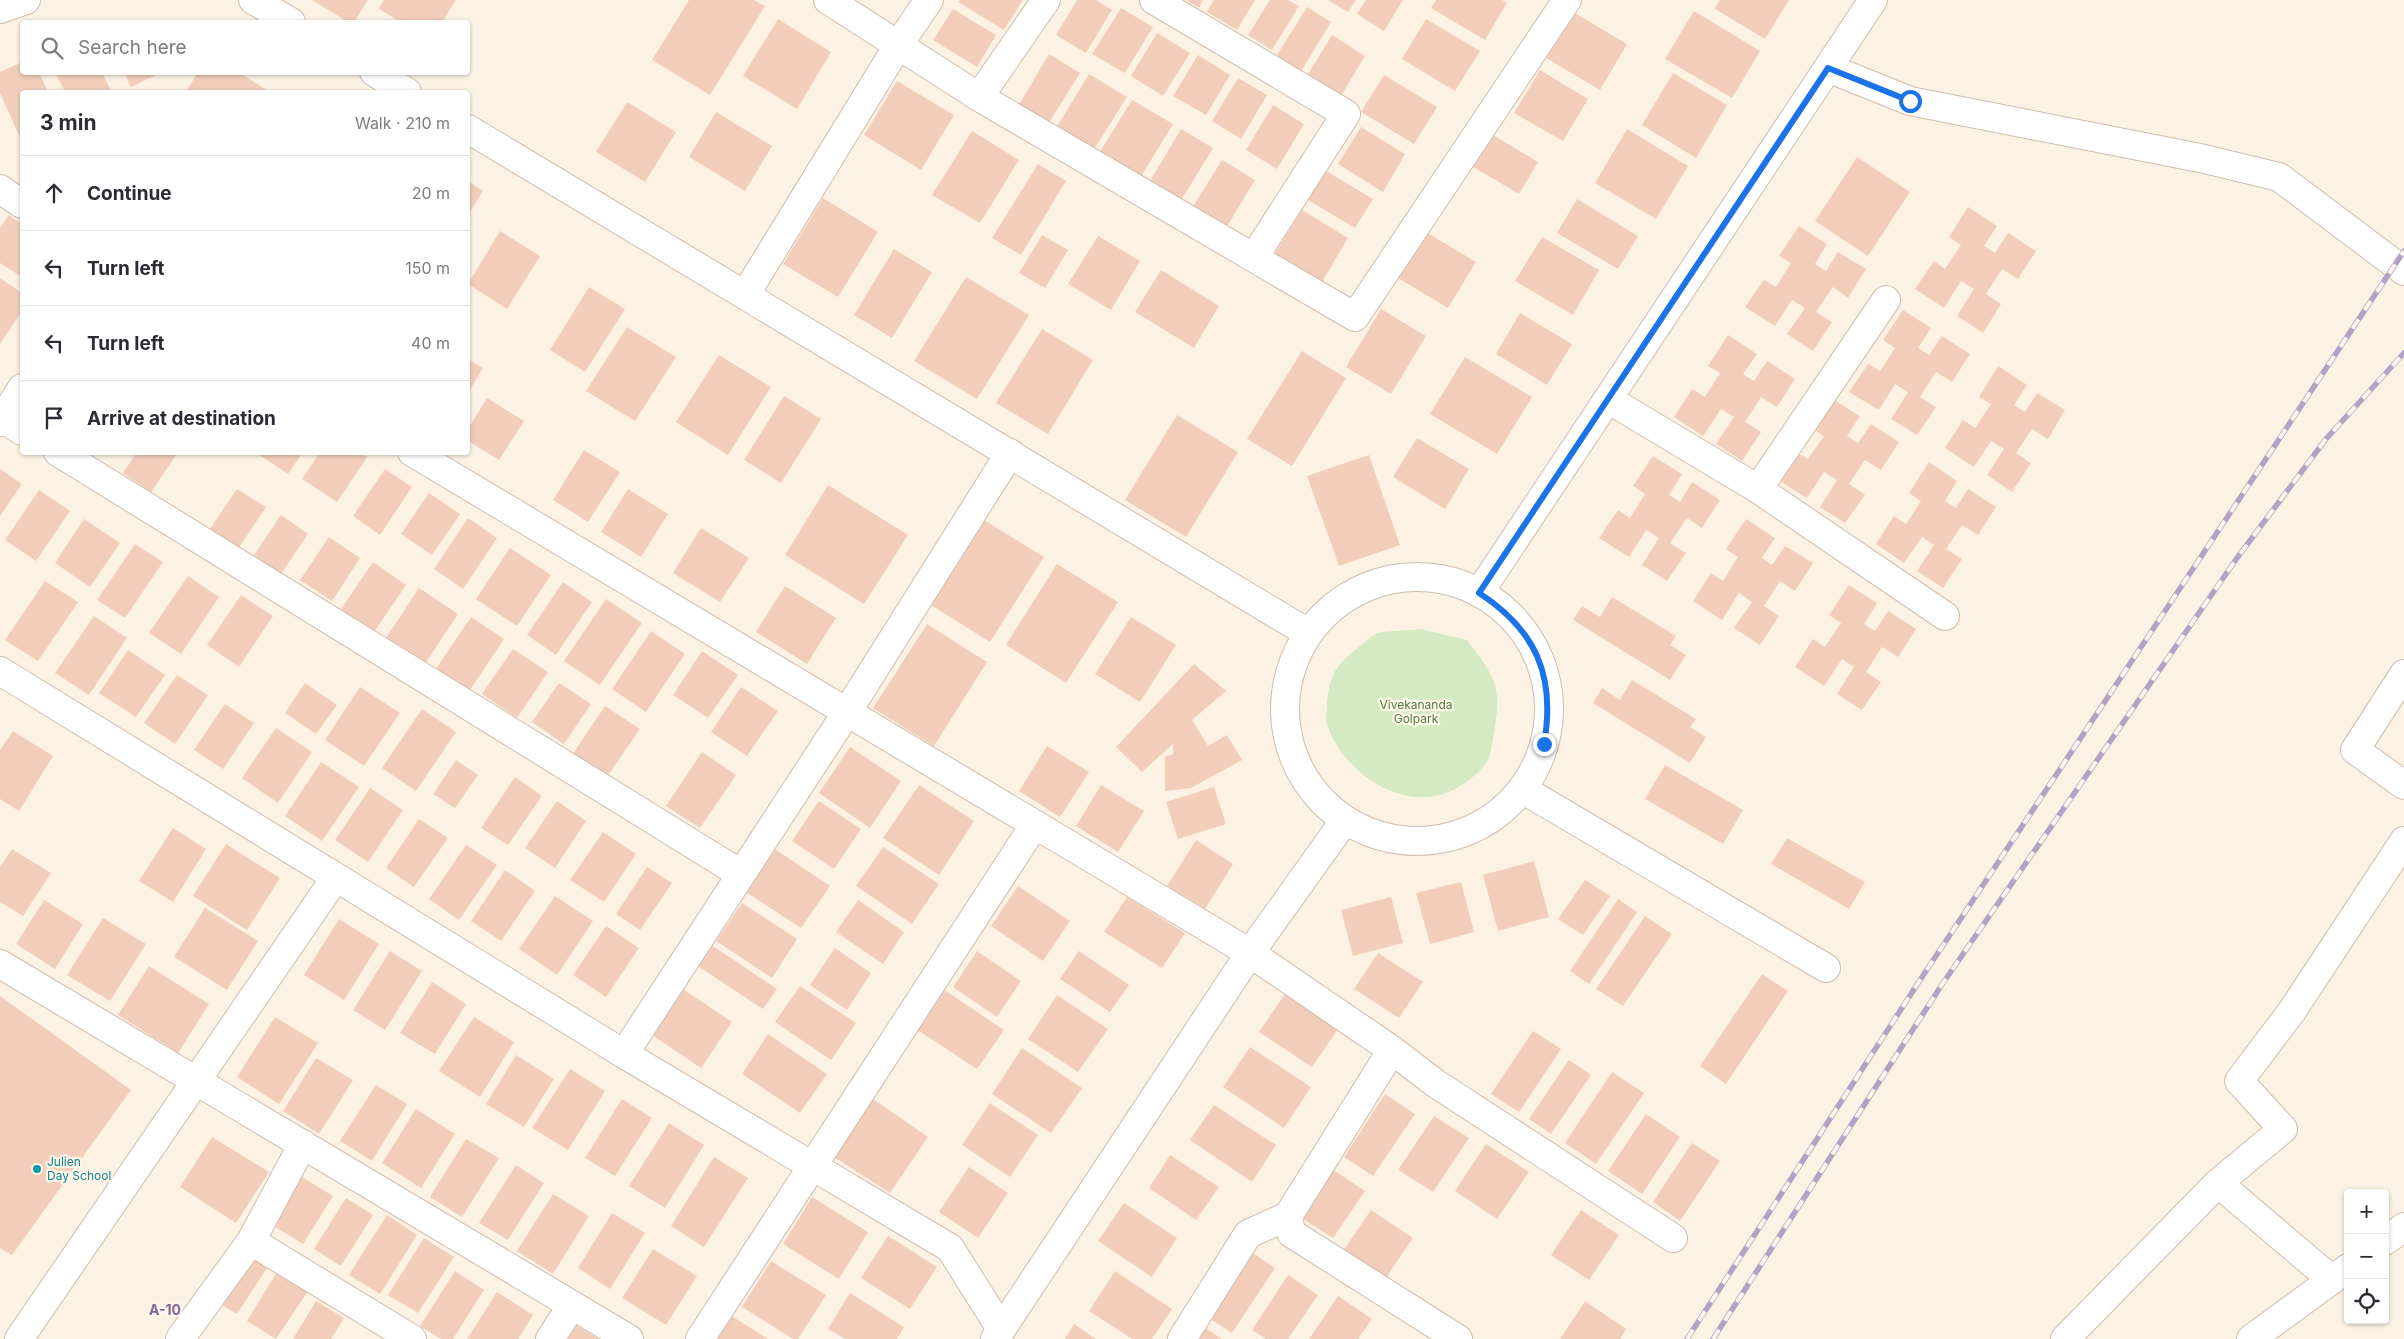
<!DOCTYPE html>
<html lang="en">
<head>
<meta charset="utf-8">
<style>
	:root { --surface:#fff; --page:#f2f2f3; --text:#2b2b33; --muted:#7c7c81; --line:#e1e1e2 }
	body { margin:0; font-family:Inter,sans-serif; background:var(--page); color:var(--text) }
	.controls { position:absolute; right:15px; bottom:15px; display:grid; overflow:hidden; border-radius:5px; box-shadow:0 1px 4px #0004 }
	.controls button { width:45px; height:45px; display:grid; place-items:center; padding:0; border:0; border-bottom:1px solid var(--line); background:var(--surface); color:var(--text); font:25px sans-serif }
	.stop { position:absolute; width:15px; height:15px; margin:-11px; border:4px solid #1a73e8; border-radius:50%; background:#fff }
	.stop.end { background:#1a73e8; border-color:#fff; box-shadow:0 1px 5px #0008 }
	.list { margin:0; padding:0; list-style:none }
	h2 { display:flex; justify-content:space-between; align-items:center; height:65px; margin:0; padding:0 20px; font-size:21px }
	h2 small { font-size:16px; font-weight:400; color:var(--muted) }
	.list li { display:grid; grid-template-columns:32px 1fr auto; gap:15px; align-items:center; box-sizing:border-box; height:75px; padding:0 20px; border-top:1px solid var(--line) }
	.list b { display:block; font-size:19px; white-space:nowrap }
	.list em { font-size:16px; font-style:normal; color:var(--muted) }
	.icon { flex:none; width:28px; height:28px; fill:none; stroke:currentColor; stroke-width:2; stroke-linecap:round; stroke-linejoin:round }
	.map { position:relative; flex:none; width:2404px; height:1339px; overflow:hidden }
	.search { position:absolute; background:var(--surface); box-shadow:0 1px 4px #0004; left:20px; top:20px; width:450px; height:55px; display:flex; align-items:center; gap:12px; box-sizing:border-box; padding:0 18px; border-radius:5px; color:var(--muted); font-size:19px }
	.panel { position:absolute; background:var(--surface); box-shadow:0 1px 4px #0004; left:20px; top:90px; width:450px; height:365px; border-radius:5px }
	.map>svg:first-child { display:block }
	.green { fill:#d4eac2 }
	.building { fill:#f2ceba }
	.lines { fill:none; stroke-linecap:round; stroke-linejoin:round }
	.minor-casing { stroke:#d0bbad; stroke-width:30 }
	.tertiary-casing { stroke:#d0bbad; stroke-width:30 }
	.minor { stroke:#fff; stroke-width:28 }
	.tertiary { stroke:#fff; stroke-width:28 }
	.rail-casing { stroke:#b4a2c6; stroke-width:5.5 }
	.rail { stroke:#fff6ea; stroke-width:4; stroke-dasharray:11; stroke-linecap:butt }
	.route { stroke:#1a73e8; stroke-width:6 }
	.culture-dot { fill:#0f9aa8; stroke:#fff6ea; stroke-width:2 }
	.labels { text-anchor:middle; stroke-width:4.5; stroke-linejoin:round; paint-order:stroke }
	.park-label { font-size:12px; fill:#547b41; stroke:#fff6ea }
	.culture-label { font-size:12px; fill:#0d838f; stroke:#fff6ea; text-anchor:start }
	.neighbourhood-label { font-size:14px; font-weight:bold; fill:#856499; stroke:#fff6ea }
</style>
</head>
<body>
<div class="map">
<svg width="2404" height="1339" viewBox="0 0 2404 1339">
	<rect width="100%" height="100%" fill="#fcf2e3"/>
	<path class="green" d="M1420 629 1467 640C1478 655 1492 671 1496 689 1500 708 1494 731 1491 750 1489 765 1473 778 1460 786 1410 818 1345 776 1327 725 1325 720 1327 712 1327 706 1329 681 1332 668 1354 651 1361 646 1370 636 1378 633 1391 630 1407 631 1420 629Z"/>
	<path class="building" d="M312 0H368L354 22H348Z
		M384 0H456L442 22H401L379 9Z
		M689 0H754L765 6 710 95 652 60Z
		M960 0H1023L1004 30 958 2Z
		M1077 0H1096L1112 10 1086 53 1056 35Z
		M1186 0H1203L1199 8Z
		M1214 0H1255L1237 30 1207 12Z
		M1270 0H1288L1299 6 1272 50 1248 35Z
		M1328 0H1356L1348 12Z
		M1366 0H1403L1384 31 1357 14Z
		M1436 0H1502L1507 3 1485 40 1431 8Z
		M1720 0H1789L1765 39 1715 9Z
		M1307 7 1331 22 1300 73 1275 58Z
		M1121 8 1153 27 1125 73 1092 54Z
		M953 9 996 35 977 67 933 40Z
		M1694 11 1760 51 1732 98 1665 59Z
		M1573 12 1627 44 1600 90 1546 58Z
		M778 19 831 52 797 109 743 76Z
		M1426 19 1480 51 1455 91 1402 59Z
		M1157 33 1190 53 1163 96 1131 76Z
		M1332 35 1365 56 1341 96 1307 76Z
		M1049 54 1080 73 1047 126 1017 108Z
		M1198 55 1230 75 1206 115 1173 96Z
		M22 62V72H39L48 92H22V142L0 93V72Z
		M1540 70 1588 99 1563 141 1514 113Z
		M55 72H102L111 91 65 92Z
		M124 72H162L131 87Z
		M198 72H238L270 92H186Z
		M1673 73 1727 105 1696 158 1642 125Z
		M1089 74 1127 97 1093 151 1056 128Z
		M1384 75 1437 107 1414 144 1361 112Z
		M1238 78 1267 95 1241 139 1212 121Z
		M897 81 954 115 921 170 864 135Z
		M1132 100 1173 124 1140 178 1099 153Z
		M627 102 676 132 645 182 596 152Z
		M1273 105 1304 124 1277 169 1246 150Z
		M716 112 772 146 745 191 689 157Z
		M1361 127 1405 154 1383 192 1338 164Z
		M1181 129 1213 148 1180 202 1149 183Z
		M1627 129 1688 166 1656 219 1595 183Z
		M972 131 1019 160 980 223 932 195Z
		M1493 135 1538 162 1519 194 1473 167Z
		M1857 157 1910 192 1868 256 1815 221Z
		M1222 160 1255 180 1226 228 1192 208Z
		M1038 164 1066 181 1021 255 992 238Z
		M1326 171 1373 199 1355 228 1308 200Z
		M468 181 483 191 468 215Z
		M823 198 878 232 838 297 783 264Z
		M1577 199 1638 236 1618 269 1557 233Z
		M1968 207 1997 226 1984 246 1995 253 2008 233 2036 251 2018 279 2002 269 1986 294 2001 304 1983 333 1957 316 1974 289 1961 281 1944 308 1915 289 1934 261 1945 269 1961 245 1949 237Z
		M1302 210 1348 238 1319 287 1272 258Z
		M9 215 22 224V277L0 263V228Z
		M1799 226 1827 244 1815 264 1826 271 1838 252 1866 269 1848 298 1833 287 1816 312 1832 322 1813 351 1787 334 1805 308 1792 300 1775 326 1745 307 1764 280 1776 287 1791 263 1779 256Z
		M500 231 540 256 507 309 468 284Z
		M1426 232 1476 262 1448 308 1398 278Z
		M1042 235 1068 250 1045 288 1019 273Z
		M1098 236 1140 261 1111 310 1068 284Z
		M1542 237 1599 270 1573 315 1515 281Z
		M894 249 932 272 892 338 854 315Z
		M1161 270 1219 306 1194 348 1135 312Z
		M966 277 1029 315 977 399 914 361Z
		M0 278 22 293V311L0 344Z
		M589 287 625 309 585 372 550 350Z
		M1381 309 1426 336 1391 394 1346 367Z
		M1903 310 1931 328 1918 348 1929 355 1942 336 1970 354 1952 382 1936 372 1920 397 1936 407 1917 435 1891 419 1908 392 1895 384 1879 410 1849 392 1868 364 1880 371 1895 348 1883 340Z
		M1520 313 1572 344 1547 385 1496 354Z
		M627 327 676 357 635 421 586 391Z
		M1042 329 1093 360 1048 434 996 403Z
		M1728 335 1757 354 1743 374 1754 381 1767 361 1795 379 1777 407 1761 397 1745 422 1761 432 1742 461 1716 444 1734 417 1721 409 1703 436 1674 417 1692 389 1705 397 1720 373 1708 366Z
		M1302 351 1346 378 1292 466 1247 439Z
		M719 355 771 387 728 455 676 422Z
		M1465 357 1532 397 1497 454 1430 414Z
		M468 359 483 368 468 393Z
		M1998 366 2027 385 2014 405 2025 412 2037 393 2065 410 2048 439 2032 429 2016 453 2031 463 2012 492 1987 475 2004 449 1991 441 1974 467 1945 448 1963 420 1975 428 1991 404 1979 397Z
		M784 396 821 419 781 483 744 460Z
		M487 398 524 421 499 460 468 441V429Z
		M1831 398 1860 416 1847 436 1858 443 1871 424 1899 442 1881 470 1865 460 1849 484 1865 495 1845 523 1820 507 1837 480 1824 472 1807 498 1778 480 1796 452 1808 459 1824 436 1812 428Z
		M1177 415 1238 452 1186 537 1125 500Z
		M1417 438 1469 469 1445 509 1393 477Z
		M584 450 620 472 588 522 553 500Z
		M137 452H178L151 492 123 473Z
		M255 452H303L288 474Z
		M320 452H360L367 457 337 502 302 479Z
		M1369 455 1400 545 1339 566 1307 476Z
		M1653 456 1682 474 1669 495 1680 502 1692 482 1720 500 1702 528 1687 518 1670 543 1686 553 1667 581 1642 565 1659 538 1646 530 1629 557 1599 538 1618 510 1630 518 1645 494 1633 486Z
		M1929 462 1957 481 1945 501 1956 508 1968 489 1996 507 1978 535 1962 525 1946 549 1962 559 1943 588 1917 571 1934 545 1922 537 1904 563 1876 544 1894 516 1906 524 1921 501 1909 493Z
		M0 469 22 484 0 516Z
		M385 469 412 487 380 535 353 516Z
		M828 485 908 535 864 604 785 555Z
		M237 489 266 507 238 549 209 530Z
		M628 489 668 514 641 557 601 532Z
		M39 490 70 511 36 561 5 540Z
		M429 493 460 514 432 555 401 534Z
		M281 515 308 534 281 574 254 555Z
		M468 518 497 538 463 589 434 569Z
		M84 519 120 543 90 587 55 563Z
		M1746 519 1775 538 1762 558 1772 565 1785 546 1813 563 1795 591 1780 581 1764 606 1779 616 1760 645 1734 628 1752 602 1739 593 1722 620 1693 601 1711 573 1723 581 1738 557 1726 549Z
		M984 520 1044 557 990 642 931 605Z
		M701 528 749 558 720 602 673 573Z
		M329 537 360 558 332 601 300 580Z
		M135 544 163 562 125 618 97 600Z
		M510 548 551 575 517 626 476 599Z
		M373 562 406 585 370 638 337 615Z
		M1057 564 1118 602 1066 683 1006 645Z
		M188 576 219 597 181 654 149 633Z
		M45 581 78 602 38 661 5 640Z
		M563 582 592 602 556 655 527 635Z
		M1849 585 1877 603 1864 624 1875 631 1888 611 1916 629 1898 657 1882 647 1866 672 1881 682 1862 710 1837 694 1854 667 1842 659 1824 686 1795 667 1813 639 1825 647 1841 623 1829 615Z
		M785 586 836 618 807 664 756 632Z
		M419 588 458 614 423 667 384 641Z
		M241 595 273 616 239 667 207 645Z
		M1612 597 1676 636 1670 645 1686 655 1670 680 1573 620 1582 606 1600 617Z
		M606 599 642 623 600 685 564 661Z
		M94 616 127 638 89 695 55 673Z
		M471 617 504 639 468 693 435 670Z
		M1131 617 1176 645 1140 702 1095 674Z
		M927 624 987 662 934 746 873 708Z
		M651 631 685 654 646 712 612 689Z
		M513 649 548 672 517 718 482 694Z
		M128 650 165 675 136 717 99 693Z
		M702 651 738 675 708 718 673 695Z
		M1194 664 1226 691 1192 720 1208 746 1227 735 1242 760 1191 788 1165 791V757L1173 754V744L1142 772 1116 747Z
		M177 675 208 695 175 744 144 723Z
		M1632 680 1696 719 1690 727 1706 737 1690 763 1593 703 1602 688 1620 700Z
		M305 683 337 705 316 734 285 713Z
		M559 683 591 704 564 744 532 722Z
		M360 687 400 713 364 766 325 740Z
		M741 687 778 711 747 756 711 732Z
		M225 704 254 723 223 769 194 750Z
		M605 706 640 729 604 781 570 758Z
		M422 709 456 732 416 791 382 768Z
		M276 728 312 752 278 803 242 778Z
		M13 731 53 756 19 811 0 799V750Z
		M1047 746 1089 772 1060 817 1019 791Z
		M850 747 901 781 870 828 819 793Z
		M702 752 736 775 700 828 666 806Z
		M456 760 478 775 455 808 433 794Z
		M321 762 359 787 322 841 285 816Z
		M1665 765 1743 810 1723 844 1645 799Z
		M515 777 542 796 508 845 481 828Z
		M919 785 974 821 939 875 883 838Z
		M1101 785 1144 811 1118 852 1076 826Z
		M1214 787 1226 824 1178 839 1166 802Z
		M370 788 403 810 368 862 335 840Z
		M557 801 586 821 555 868 525 848Z
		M819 801 861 829 834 869 792 841Z
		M419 819 448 838 414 887 386 868Z
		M173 828 206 849 173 902 139 881Z
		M603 832 636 854 604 902 570 880Z
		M1787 838 1865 882 1849 909 1771 864Z
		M1196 840 1233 864 1205 909 1167 886Z
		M226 844 280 878 247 930 193 896Z
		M466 845 497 865 459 920 429 899Z
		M883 847 939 884 912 924 856 886Z
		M12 849 51 873 23 916 0 902V867Z
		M775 849 830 886 801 928 746 892Z
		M1534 861 1549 917 1498 931 1483 875Z
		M647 867 672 883 640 930 616 914Z
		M505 870 535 891 501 941 471 921Z
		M1585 880 1610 896 1583 935 1558 919Z
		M1461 882 1474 932 1430 944 1416 893Z
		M1018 886 1070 921 1043 961 991 926Z
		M555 896 593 921 557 975 519 949Z
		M1127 897 1185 933 1162 968 1104 932Z
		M1391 897 1403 943 1353 956 1341 910Z
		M1618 899 1637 912 1589 984 1570 971Z
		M44 900 83 924 55 969 16 944Z
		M858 900 904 932 883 964 836 932Z
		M742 903 797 939 772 978 716 941Z
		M205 908 258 941 227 990 174 957Z
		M1645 916 1672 934 1623 1006 1596 989Z
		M103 918 146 944 110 1001 67 975Z
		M339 919 379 944 344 1000 304 975Z
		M606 926 639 948 606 997 573 975Z
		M710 944 777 989 763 1009 696 965Z
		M835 948 871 973 847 1010 810 985Z
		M390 951 422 971 385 1030 353 1010Z
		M977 951 1021 981 997 1017 953 987Z
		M1079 951 1129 985 1110 1012 1060 979Z
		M1378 953 1423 982 1399 1018 1354 989Z
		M149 966 209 1004 178 1053 118 1015Z
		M1762 974 1788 991 1726 1084 1700 1066Z
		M432 982 466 1004 435 1054 400 1033Z
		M800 986 856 1023 831 1060 775 1022Z
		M680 987 732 1022 701 1068 649 1033Z
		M943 989 1004 1030 977 1069 916 1029Z
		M1285 994 1338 1029 1312 1067 1259 1032Z
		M1057 995 1108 1029 1078 1072 1028 1039Z
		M0 996 131 1090 12 1255 0 1248Z
		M275 1017 318 1043 279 1104 237 1077Z
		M474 1017 514 1042 480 1097 439 1071Z
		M1533 1031 1561 1049 1519 1112 1491 1094Z
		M768 1034 827 1074 800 1113 742 1074Z
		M1250 1047 1311 1087 1284 1128 1223 1087Z
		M1022 1048 1082 1088 1051 1133 992 1094Z
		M516 1055 554 1079 524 1127 486 1104Z
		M316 1058 353 1080 319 1134 283 1111Z
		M1569 1060 1591 1075 1551 1134 1529 1119Z
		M570 1069 605 1091 568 1150 532 1128Z
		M1612 1072 1644 1093 1596 1164 1565 1143Z
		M376 1085 407 1104 372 1161 340 1141Z
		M1385 1094 1415 1114 1373 1176 1344 1157Z
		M870 1097 928 1137 890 1193 831 1155Z
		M622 1099 652 1118 615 1176 585 1158Z
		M990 1103 1038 1135 1010 1177 962 1145Z
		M1214 1105 1276 1145 1252 1182 1190 1140Z
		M416 1109 455 1134 421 1188 382 1163Z
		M1646 1114 1680 1137 1642 1194 1608 1171Z
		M1434 1116 1469 1138 1433 1192 1398 1170Z
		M669 1123 704 1145 665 1208 629 1186Z
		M212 1137 269 1172 236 1223 180 1187Z
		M466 1139 499 1158 462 1217 430 1197Z
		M1692 1143 1720 1161 1680 1221 1653 1202Z
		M1486 1144 1529 1172 1497 1219 1455 1191Z
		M1170 1155 1219 1187 1196 1220 1149 1188Z
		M714 1157 748 1178 704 1247 671 1226Z
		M516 1165 544 1183 508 1240 479 1223Z
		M969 1167 1008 1193 978 1238 939 1212Z
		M1332 1169 1365 1191 1333 1238 1300 1217Z
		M302 1177 333 1196 303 1244 272 1225Z
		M553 1194 589 1216 553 1274 517 1251Z
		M812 1197 868 1232 839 1279 783 1244Z
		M346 1198 373 1215 341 1266 314 1249Z
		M1124 1203 1177 1238 1152 1277 1098 1241Z
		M1371 1210 1413 1238 1385 1279 1343 1251Z
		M1581 1210 1619 1235 1589 1280 1551 1255Z
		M612 1213 645 1233 610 1289 578 1268Z
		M387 1215 417 1235 380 1294 349 1275Z
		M888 1236 937 1267 910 1309 861 1278Z
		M424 1238 454 1257 418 1313 388 1295Z
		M653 1249 697 1276 666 1325 622 1298Z
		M1248 1250 1275 1268 1232 1333 1204 1315Z
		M249 1252 269 1265 237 1314 217 1302Z
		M771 1261 826 1295 798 1339H793L742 1307Z
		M455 1271 484 1290 453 1339H441L420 1326Z
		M1115 1271 1172 1309 1152 1339H1132L1089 1311Z
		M277 1272 308 1291 276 1339 247 1321Z
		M1288 1275 1318 1295 1288 1339H1266L1252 1330Z
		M497 1292 533 1315 518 1339H467Z
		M850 1293 904 1327 897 1339H845L828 1329Z
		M1338 1296 1372 1319 1358 1339H1309Z
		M316 1301 344 1318 331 1339H293Z
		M1585 1301 1626 1329 1620 1339H1560Z
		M730 1315 768 1339H715Z
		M569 1321 599 1339H557Z
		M1074 1324 1096 1339H1065Z
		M1201 1325 1222 1339H1192Z"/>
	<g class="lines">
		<g class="minor-casing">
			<path id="minor" d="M828 0 979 97 1355 317 1567 0
				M1154 0 1346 114 1254 257
				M1828 68 1910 101 2200 158 2279 177 2404 271
				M979 97 1046 0
				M0 189 22 204
				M745 295 899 44 929 0
				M1608 399 1758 489 1945 616
				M2 418 22 431
				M0 422 22 388
				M58 452 741 874
				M412 452 1250 953 1392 1050 1435 1083 1673 1238
				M1758 489 1886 300
				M0 671 624 1054
				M2404 674 2355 750 2404 785
				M1522 789 1826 968
				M0 964 629 1339
				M1392 1050 1288 1216 1291 1233 1458 1339
				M2218 1183 2332 1280
				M251 1241 412 1339
				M2385 1241 2404 1227
				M1001 1329 950 1248 624 1054 847 712 1010 453
				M19 1339 336 877
				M180 1339 251 1241 303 1144
				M550 1339 572 1305
				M700 1339 1035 824
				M1182 1339 1248 1234 1288 1216
				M2065 1339 2218 1183 2283 1129 2239 1081 2292 1011 2404 841
				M2251 1339 2348 1268"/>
		</g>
		<g class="tertiary-casing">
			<path id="tertiary" d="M253 0 291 22
				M0 9 26 0
				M374 72 407 92
				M468 129 1308 633
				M1285 709a132 132 0 1 1 264 0a132 132 0 1 1-264 0Z
				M1479 593 1873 0
				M995 1339 1250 953 1345 820"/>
		</g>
		<use href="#minor" class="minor"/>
		<use href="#tertiary" class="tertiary"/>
		<g class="rail-casing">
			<path id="rail" d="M1687 1339 1924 974 2404 251
				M1713 1339 1943 983 2237 558 2326 439 2404 353"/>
		</g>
		<use href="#rail" class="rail"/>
	</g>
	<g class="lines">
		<path class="route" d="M1544 744C1556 676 1536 630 1479 593L1828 68 1910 101"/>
	</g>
	<circle class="culture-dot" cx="37" cy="1169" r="5"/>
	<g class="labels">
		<g class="park-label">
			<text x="1416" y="709">Vivekananda<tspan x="1416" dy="14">Golpark</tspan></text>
		</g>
		<g class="culture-label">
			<text x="47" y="1166">Julien<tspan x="47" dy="14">Day School</tspan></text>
		</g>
		<g class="neighbourhood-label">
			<text x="165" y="1315">A-10</text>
		</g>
	</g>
</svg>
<div class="controls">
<button>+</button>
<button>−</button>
<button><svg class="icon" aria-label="locate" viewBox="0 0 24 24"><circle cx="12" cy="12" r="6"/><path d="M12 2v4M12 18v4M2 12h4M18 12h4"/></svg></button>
</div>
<div class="stop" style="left:1910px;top:101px"></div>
<div class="stop end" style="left:1544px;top:744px"></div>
<div class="search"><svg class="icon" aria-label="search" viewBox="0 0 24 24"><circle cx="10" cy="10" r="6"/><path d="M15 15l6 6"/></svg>Search here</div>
<section class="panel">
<h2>3 min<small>Walk · 210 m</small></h2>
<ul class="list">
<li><svg class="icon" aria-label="ahead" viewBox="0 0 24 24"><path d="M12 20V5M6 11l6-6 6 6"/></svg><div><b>Continue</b></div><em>20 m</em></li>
<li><svg class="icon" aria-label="left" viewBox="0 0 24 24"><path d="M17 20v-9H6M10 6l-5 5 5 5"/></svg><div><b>Turn left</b></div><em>150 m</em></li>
<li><svg class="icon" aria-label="left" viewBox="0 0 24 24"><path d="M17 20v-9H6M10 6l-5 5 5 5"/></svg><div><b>Turn left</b></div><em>40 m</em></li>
<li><svg class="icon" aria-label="arrive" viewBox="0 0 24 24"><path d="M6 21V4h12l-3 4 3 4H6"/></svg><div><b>Arrive at destination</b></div></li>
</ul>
</section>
</div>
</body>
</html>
